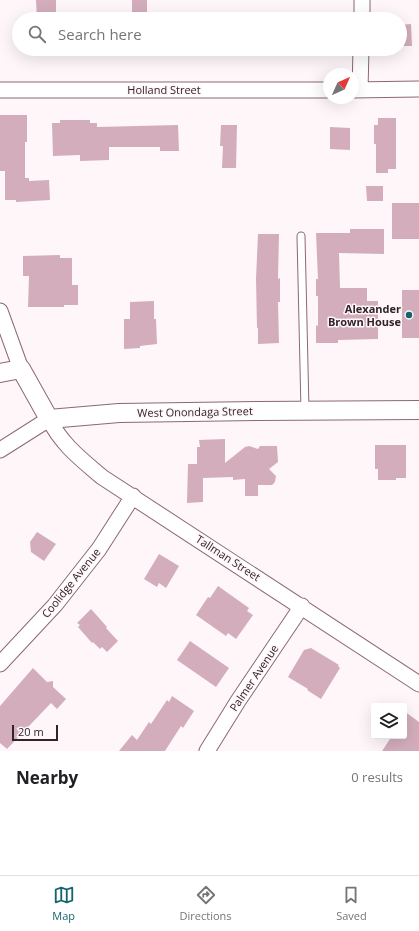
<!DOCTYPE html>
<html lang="en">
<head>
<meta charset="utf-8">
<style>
	:root { --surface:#fff; --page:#f2f2f2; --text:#202124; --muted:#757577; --line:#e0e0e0; --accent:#16646b }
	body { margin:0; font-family:"Open Sans",sans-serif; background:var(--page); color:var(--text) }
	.controls { position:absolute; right:12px; bottom:12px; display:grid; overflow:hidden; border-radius:4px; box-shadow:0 4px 16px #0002 }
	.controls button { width:36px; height:36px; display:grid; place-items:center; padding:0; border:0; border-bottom:1px solid var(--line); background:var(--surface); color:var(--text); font:20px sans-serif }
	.compass { position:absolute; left:323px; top:68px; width:36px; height:36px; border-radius:50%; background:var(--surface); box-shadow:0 4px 16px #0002; rotate:45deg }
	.scale { position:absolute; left:12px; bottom:10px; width:46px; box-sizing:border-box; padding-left:4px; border:2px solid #322329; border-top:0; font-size:11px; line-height:14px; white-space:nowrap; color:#322329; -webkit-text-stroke:3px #fef6f9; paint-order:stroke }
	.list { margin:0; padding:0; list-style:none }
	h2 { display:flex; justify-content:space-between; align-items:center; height:52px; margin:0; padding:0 16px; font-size:17px }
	h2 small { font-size:13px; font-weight:400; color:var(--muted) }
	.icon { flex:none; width:22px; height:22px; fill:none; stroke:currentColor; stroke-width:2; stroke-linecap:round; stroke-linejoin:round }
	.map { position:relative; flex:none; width:419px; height:751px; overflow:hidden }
	.search { position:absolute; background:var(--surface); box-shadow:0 4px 16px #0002; left:12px; right:12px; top:12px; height:44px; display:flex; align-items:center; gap:10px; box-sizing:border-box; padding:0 14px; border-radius:22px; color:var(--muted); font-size:15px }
	.sheet { height:124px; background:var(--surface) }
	nav { display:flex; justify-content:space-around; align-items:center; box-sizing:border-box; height:56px; border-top:1px solid var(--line); background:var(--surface); font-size:11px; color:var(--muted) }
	nav a { display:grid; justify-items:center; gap:2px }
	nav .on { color:var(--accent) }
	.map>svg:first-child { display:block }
	.building { fill:#d3adbb }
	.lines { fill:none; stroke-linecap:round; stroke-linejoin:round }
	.service-casing { stroke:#8b6875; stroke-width:9 }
	.minor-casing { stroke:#8b6875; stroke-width:17 }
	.tertiary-casing { stroke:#8b6875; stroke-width:20 }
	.service { stroke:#fff; stroke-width:7 }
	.minor { stroke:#fff; stroke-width:15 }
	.tertiary { stroke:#fff; stroke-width:18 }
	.poi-dot { fill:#16646b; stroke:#fef6f9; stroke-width:1.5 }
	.labels { text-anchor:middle; stroke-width:3; stroke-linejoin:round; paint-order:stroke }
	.street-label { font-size:11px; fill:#322329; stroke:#fef6f9 }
	.poi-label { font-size:11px; font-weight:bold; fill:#322329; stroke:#fef6f9; text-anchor:end }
</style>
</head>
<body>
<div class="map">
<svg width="419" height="751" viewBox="0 0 419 751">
	<rect width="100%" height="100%" fill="#fef6f9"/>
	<path class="building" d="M36 0H56V19H37Z
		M132 0H147V19H132Z
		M411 24 412 46H400V25Z
		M0 115H27V142H25V178H29V181L49 180 50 200 16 202V200H5V171H0Z
		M378 118H396V169H388V173H376V144H374V125H378Z
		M60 120H90V123H97V127L178 125 179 151H160V147H109V160L80 161V155L53 156 52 123H60Z
		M221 125H237L236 168H222L223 146H220Z
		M330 127 350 128V150L330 149Z
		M366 186H383V201H367Z
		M392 203H419V239H392Z
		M350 229H384V254L339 253 340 288H367V301H378V339L338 340V343H316V325L318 326V296H316V279H318L316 233H350Z
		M258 234H279L278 279 280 278V302H278L279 343 258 344V328H257L256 279Z
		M60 255V258H72V285H78V305H64V307H28L29 276H23V256Z
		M402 290H419V338H402Z
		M154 301V319H156L157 344 140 346V348L124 349V319H130V302Z
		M225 439V463L245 447 249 446 258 449 260 446H277L278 462 269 469 276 476 275 482 272 485H258V496H245V479L233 480V477L203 478V502L187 503 188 464H197V447H200L199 440Z
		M375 445H406V478H396V480H378V469H375Z
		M37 532 56 544 44 561 31 552 30 542Z
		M159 554 179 566 166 588 159 583 157 587 144 579Z
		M218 586 249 608 247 611 253 615 236 639 228 633 226 636 196 615 208 597 210 598Z
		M91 609 107 627 106 628 118 641 107 652 102 647 100 649 93 642 92 643 78 627 80 625 77 623Z
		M190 641 229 668 216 687 177 660Z
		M311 648 339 665 338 666 340 668 321 699 307 690 308 689 288 677 304 650Z
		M33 668 47 682 53 681V687L66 699 57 709 51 703 7 749 0 743V706Z
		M172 696 194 711 183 728 181 726 165 751H119L132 735 137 740 149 722 151 724 167 700 169 702Z
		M404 711 419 722V751H382L392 736H404Z"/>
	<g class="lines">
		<g class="service-casing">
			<path id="service" d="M301 236 305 410"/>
		</g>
		<g class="minor-casing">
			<path id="minor" d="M362 19V0
				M0 90H329
				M353 90 419 89
				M360 90 361 49
				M0 311 21 369
				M0 450 49 419C62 445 81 459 102 477L419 684
				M0 664 55 605 99 549 133 496
				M207 751 238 701 302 606"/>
		</g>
		<g class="tertiary-casing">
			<path id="tertiary" d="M0 373 21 369 49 419 119 413 257 411 419 410"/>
		</g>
		<use href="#service" class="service"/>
		<use href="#minor" class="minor"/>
		<use href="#tertiary" class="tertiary"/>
	</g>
	<circle class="poi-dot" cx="409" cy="315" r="4"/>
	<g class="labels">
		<g class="street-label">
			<text x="164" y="94">Holland Street</text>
			<text transform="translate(195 412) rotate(-1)" y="4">West Onondaga Street</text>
			<text transform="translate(228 558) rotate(33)" y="4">Tallman Street</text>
			<text transform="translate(71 583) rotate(-51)" y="4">Coolidge Avenue</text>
			<text transform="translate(254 678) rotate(-56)" y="4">Palmer Avenue</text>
		</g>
		<g class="poi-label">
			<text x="401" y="313">Alexander<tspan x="401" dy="13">Brown House</tspan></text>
		</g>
	</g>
</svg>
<div class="controls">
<button><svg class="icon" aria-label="layers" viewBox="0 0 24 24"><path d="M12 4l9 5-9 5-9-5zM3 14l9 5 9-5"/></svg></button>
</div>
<svg class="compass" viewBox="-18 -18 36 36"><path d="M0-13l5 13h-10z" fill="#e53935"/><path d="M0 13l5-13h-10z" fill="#757577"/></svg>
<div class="scale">20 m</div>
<div class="search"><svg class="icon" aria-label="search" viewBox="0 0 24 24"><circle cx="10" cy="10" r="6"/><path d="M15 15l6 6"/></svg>Search here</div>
</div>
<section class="sheet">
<h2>Nearby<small>0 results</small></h2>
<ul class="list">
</ul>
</section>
<nav>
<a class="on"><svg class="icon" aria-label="map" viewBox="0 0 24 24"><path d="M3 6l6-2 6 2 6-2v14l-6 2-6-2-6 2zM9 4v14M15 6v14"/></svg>Map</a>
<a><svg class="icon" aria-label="directions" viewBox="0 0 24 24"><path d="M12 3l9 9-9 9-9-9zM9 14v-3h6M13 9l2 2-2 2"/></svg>Directions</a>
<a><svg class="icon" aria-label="saved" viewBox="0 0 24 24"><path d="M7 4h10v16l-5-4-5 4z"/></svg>Saved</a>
</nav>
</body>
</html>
